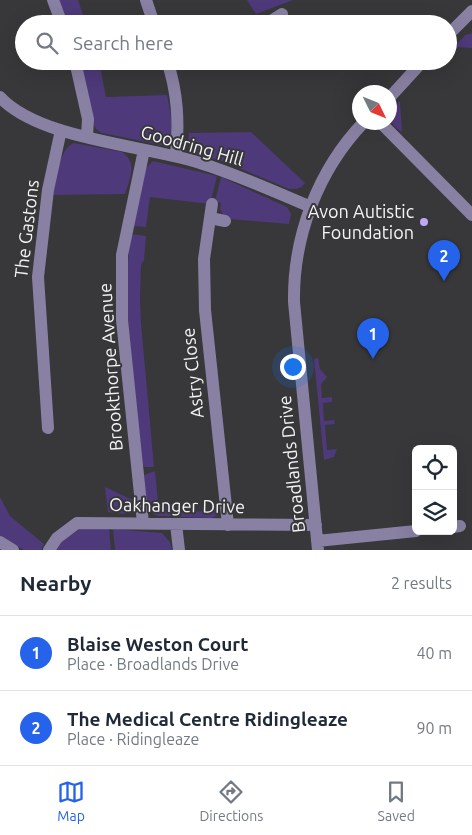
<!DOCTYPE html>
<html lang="en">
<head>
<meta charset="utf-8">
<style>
	:root { --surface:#fff; --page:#f2f2f3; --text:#1f2937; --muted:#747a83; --line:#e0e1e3; --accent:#2563eb }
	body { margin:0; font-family:Ubuntu,sans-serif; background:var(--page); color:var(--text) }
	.controls { position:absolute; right:15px; bottom:15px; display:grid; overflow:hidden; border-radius:8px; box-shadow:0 5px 20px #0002 }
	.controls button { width:45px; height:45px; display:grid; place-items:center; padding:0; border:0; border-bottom:1px solid var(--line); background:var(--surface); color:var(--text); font:25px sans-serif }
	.compass { position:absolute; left:352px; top:85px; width:45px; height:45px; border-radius:50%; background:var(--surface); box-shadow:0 5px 20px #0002; rotate:133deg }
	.you { position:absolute; left:292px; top:366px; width:18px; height:18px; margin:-12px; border:4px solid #fff; border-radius:50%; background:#1a73e8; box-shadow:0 0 0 8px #1a73e833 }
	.badge { display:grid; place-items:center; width:32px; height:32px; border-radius:50%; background:var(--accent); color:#fff; font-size:16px; font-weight:700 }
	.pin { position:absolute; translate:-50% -41px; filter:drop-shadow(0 1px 2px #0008) }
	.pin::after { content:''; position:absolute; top:26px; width:18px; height:15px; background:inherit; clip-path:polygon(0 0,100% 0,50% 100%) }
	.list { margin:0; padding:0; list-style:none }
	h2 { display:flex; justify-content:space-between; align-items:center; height:65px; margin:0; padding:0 20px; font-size:21px }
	h2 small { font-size:16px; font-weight:400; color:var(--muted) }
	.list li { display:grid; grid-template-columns:32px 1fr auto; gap:15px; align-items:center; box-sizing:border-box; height:75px; padding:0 20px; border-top:1px solid var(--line) }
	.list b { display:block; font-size:19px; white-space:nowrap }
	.list p { margin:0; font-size:16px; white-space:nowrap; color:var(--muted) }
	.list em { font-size:16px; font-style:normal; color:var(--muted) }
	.icon { flex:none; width:28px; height:28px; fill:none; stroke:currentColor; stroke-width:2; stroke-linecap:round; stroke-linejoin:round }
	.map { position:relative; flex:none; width:472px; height:550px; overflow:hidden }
	.search { position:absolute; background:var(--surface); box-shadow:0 5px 20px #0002; left:15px; right:15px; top:15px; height:55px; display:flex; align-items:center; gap:12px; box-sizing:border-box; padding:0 18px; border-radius:28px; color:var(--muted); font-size:19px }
	.sheet { height:215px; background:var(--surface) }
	nav { display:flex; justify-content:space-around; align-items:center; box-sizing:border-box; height:70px; border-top:1px solid var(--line); background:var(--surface); font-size:14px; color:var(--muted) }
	nav a { display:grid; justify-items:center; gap:2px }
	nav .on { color:var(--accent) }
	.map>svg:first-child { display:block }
	.green { fill:#4e397a }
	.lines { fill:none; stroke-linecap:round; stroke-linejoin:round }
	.minor { stroke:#8981a3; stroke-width:12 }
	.poi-dot { fill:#bea9f5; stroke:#38373a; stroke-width:2 }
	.labels { text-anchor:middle; stroke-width:4; stroke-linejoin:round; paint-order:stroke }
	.street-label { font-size:18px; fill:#f4f4f6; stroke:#38373a }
	.poi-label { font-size:18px; fill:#f4f4f6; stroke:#38373a; text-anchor:end }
</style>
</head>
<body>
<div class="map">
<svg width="472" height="550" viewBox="0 0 472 550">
	<rect width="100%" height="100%" fill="#38373a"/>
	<path class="green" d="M59 0H78L86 24H68Z
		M247 0H293L256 14Z
		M472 33V48L454 47 465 35Z
		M80 61H99L106 97 167 95 171 116 172 136 168 142 161 145 102 133 97 130 93 124Z
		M400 101 402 132C386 122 387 113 400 101Z
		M251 132 305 183C301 189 297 189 289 189L225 162 196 154 188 144 189 133Z
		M74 143 122 152C138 163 130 178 125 194L53 195C57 179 58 150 74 143Z
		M153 161 217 176 210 204 150 197 146 227 132 226 145 169Z
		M221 177 287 207 291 214 289 224 230 219 224 216 220 209 221 203 215 201Z
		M131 234 146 236 144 261 142 262 141 266 140 298 141 323 154 467H145L143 465C135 389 120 310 131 234Z
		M318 358 320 369 327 377 321 384 322 398 332 397V402L323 403 324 421 334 420 335 424 325 425 327 450 337 449 334 457 324 460 314 359Z
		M155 471 158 502 189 512 219 510 218 515 212 518 158 516C143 512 146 488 144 475Z
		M105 487 133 500 131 511 124 514 108 512Z
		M0 497 10 516 44 544 41 550H24L0 536Z
		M80 529H109L111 550H55L61 541Z
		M113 529 162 533 170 542 172 550H115Z"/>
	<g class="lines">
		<path class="minor" d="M53 0 62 24
			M146 0 154 24
			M266 24 282 14
			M448 35 472 11
			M75 61 88 119 87 137
			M167 61C178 93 179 123 176 156
			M0 97C39 139 142 145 197 162 236 174 273 191 311 207
			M390 97 423 61
			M380 122 472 215
			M212 204 204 259 205 310 228 525
			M210 218 225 221
			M48 428 38 277 48 190 61 130
			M143 523 122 320V255L144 150
			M176 524 179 550
			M453 527 460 526
			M317 541 416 531
			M0 542 13 550
			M49 550 57 538 77 523 316 525
			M318 550 294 302C293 236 318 170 364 122"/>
	</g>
	<circle class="poi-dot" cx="424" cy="222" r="5"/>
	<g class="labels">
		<g class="street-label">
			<text transform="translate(192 146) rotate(16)" y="6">Goodring Hill</text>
			<text transform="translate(27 229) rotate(-83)" y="6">The Gastons</text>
			<text transform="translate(111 367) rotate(-94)" y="6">Brookthorpe Avenue</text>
			<text transform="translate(193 373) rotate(-96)" y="6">Astry Close</text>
			<text transform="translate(292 464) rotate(-96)" y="6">Broadlands Drive</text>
			<text transform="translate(177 506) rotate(1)" y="6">Oakhanger Drive</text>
		</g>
		<g class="poi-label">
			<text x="414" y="218">Avon Autistic<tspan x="414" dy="21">Foundation</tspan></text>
		</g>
	</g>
</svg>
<div class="controls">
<button><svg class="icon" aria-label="locate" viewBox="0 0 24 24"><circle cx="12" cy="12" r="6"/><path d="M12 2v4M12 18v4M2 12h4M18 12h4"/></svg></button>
<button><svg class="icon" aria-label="layers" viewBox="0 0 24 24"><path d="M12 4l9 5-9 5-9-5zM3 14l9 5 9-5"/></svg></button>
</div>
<svg class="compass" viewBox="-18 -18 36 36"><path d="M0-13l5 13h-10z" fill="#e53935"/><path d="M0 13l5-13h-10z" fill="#747a83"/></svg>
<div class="you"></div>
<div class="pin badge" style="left:373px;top:359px">1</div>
<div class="pin badge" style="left:444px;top:281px">2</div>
<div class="search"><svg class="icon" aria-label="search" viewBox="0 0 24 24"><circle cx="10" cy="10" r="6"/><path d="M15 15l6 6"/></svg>Search here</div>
</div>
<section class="sheet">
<h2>Nearby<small>2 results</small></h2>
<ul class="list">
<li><span class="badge">1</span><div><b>Blaise Weston Court</b><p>Place · Broadlands Drive</p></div><em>40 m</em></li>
<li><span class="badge">2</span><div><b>The Medical Centre Ridingleaze</b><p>Place · Ridingleaze</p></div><em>90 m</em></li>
</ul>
</section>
<nav>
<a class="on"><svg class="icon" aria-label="map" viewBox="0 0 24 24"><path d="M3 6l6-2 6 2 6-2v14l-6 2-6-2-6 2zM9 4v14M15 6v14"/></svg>Map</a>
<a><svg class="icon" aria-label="directions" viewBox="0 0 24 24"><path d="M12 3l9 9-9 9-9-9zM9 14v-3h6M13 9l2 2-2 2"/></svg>Directions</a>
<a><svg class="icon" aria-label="saved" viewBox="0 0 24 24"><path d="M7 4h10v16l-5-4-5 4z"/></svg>Saved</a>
</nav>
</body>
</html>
